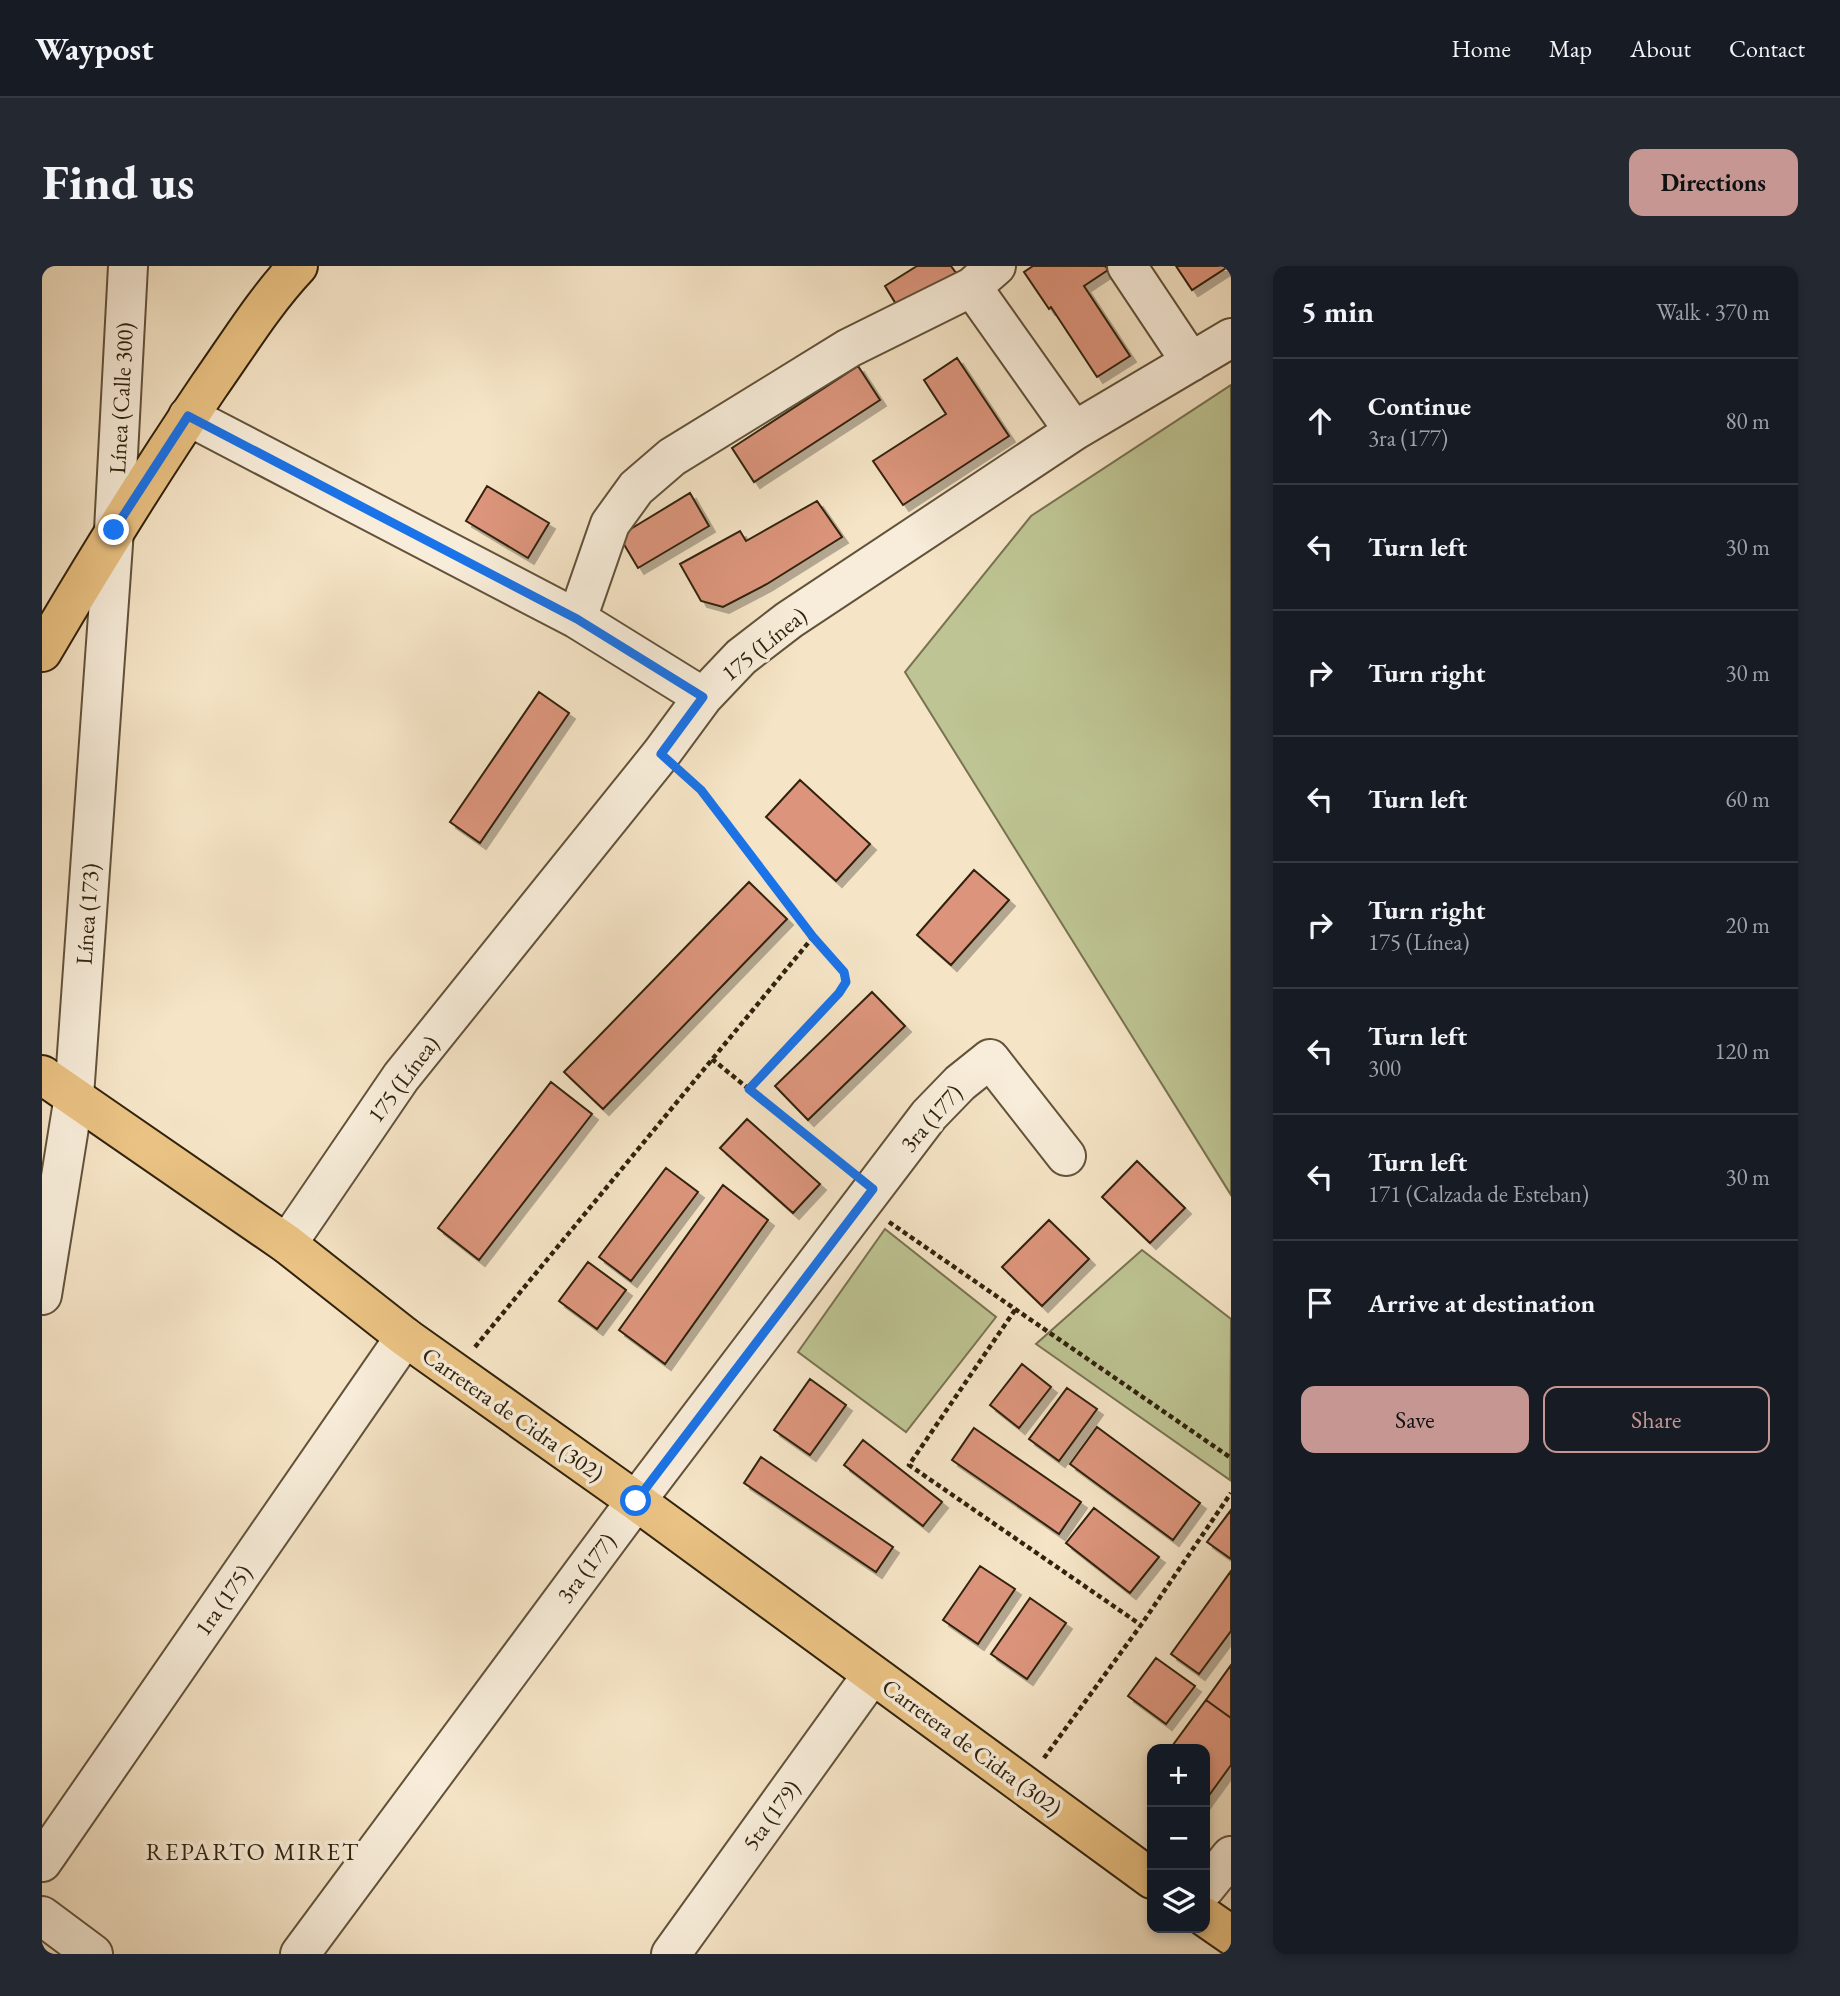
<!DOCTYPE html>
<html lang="en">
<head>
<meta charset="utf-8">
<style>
	:root { --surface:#171b24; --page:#242831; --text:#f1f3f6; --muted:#9ea1a6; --line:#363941; --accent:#c59692 }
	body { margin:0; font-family:"EB Garamond",serif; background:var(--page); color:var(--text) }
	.controls { position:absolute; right:21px; bottom:21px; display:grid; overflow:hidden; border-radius:14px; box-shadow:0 4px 10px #0003 }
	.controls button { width:63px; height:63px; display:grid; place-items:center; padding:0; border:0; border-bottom:2px solid var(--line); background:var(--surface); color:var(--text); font:35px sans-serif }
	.stop { position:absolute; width:21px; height:21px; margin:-16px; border:5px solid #1a73e8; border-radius:50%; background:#fff }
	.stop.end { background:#1a73e8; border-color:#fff; box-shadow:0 2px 7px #0008 }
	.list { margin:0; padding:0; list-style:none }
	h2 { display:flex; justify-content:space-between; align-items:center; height:91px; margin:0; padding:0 28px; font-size:30px }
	h2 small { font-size:23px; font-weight:400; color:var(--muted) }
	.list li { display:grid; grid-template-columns:46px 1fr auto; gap:21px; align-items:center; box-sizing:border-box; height:126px; padding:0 28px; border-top:2px solid var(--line) }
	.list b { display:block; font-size:26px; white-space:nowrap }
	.list p { margin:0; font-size:23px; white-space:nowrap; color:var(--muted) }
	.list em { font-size:23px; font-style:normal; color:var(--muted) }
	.actions { display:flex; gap:14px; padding:21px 28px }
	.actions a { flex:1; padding:16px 0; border:2px solid var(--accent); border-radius:14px; text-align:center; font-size:24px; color:var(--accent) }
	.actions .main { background:var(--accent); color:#111 }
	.icon { flex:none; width:38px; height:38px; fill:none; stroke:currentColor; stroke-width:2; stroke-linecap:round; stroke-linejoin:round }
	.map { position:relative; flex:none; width:1189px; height:1688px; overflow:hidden; border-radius:14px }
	header { display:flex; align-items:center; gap:42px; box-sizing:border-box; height:98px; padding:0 35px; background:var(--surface); border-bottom:2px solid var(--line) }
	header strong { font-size:33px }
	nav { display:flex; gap:38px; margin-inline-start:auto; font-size:24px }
	.intro { display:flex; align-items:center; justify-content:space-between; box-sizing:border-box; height:168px; padding:0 42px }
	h1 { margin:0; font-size:49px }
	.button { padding:18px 32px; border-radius:14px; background:var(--accent); color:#111; font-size:24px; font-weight:700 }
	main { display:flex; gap:42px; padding:0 42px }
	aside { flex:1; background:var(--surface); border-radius:14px; box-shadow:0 4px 10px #0003 }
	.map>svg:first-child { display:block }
	.green { fill:#bec493; stroke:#787350; stroke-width:2 }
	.building { fill:#dc957c; stroke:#31220c; stroke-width:2; filter:url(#shadow) }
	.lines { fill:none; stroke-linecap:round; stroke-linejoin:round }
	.minor-casing { stroke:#62523a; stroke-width:42 }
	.major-casing { stroke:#31220c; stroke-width:42 }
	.path { stroke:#31220c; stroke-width:4.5; stroke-dasharray:5 3.5; stroke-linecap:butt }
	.minor { stroke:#f8edda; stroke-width:38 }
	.major { stroke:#eac283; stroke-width:38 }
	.route { stroke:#1a73e8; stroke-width:9 }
	.labels { text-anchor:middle; stroke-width:7; stroke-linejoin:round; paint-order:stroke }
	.street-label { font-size:23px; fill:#31220c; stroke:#f8edda }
	.neighbourhood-label { font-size:24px; letter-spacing:2px; fill:#31220c; stroke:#f8edda }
</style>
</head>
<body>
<header>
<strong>Waypost</strong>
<nav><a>Home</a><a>Map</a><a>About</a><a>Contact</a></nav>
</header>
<div class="intro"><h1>Find us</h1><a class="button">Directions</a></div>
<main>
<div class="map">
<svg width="1189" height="1688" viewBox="0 0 1189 1688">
	<defs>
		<filter id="shadow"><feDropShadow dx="6" dy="6" stdDeviation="0" flood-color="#0004"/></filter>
	</defs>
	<rect width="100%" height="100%" fill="#f5e4c6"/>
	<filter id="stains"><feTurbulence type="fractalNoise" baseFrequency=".00286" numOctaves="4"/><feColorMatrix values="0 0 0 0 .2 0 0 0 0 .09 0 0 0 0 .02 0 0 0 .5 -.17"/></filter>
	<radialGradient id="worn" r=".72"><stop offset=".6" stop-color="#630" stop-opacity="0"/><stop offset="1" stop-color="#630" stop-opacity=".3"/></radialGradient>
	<path class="green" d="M1189 119V929L863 406 989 250Z
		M843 963 954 1051 864 1166 756 1086Z
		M1100 984 1189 1053 1188 1214 994 1078Z"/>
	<path class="building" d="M875 0H909L914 7 857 43 843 20Z
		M991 0H1063L1066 4 1042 20 1088 90 1055 111 1009 41 1007 43 982 6Z
		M1134 0H1187L1150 24Z
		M915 92 967 170 861 239 831 195 904 148 882 114Z
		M816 100 838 134 712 216 690 182Z
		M445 220 507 257 486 292 424 255Z
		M648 227 667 260 596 302 577 270Z
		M775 235 800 271 725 318 681 341 659 335 638 298 698 265 704 275Z
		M497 426 527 447 438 577 408 556Z
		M758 514 828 578 794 615 724 551Z
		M932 604 967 634 909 699 875 669Z
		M707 616 745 653 561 843 522 806Z
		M830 726 863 760 766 854 733 820Z
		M509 816 550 848 437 994 396 962Z
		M705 853 778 918 751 947 678 882Z
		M1095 895 1143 942 1108 977 1060 931Z
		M624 902 656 926 589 1015 557 991Z
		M681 919 726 954 623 1098 577 1064Z
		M1007 954 1047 993 1000 1040 960 1001Z
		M546 996 584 1024 555 1063 517 1035Z
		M980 1098 1009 1121 977 1162 948 1139Z
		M768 1113 804 1139 768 1189 732 1164Z
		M1025 1122 1055 1143 1017 1195 987 1173Z
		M1055 1161 1158 1237 1131 1274 1028 1198Z
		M932 1162 1039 1236 1017 1268 910 1194Z
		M821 1174 900 1236 881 1260 802 1199Z
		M719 1191 851 1281 834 1306 702 1217Z
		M1052 1242 1117 1291 1088 1327 1024 1277Z
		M1189 1244V1293L1165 1276Z
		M938 1300 973 1323 936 1378 901 1354Z
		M1189 1305V1365L1157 1408 1129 1388Z
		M988 1332 1024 1357 985 1413 949 1388Z
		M1114 1392 1153 1420 1124 1458 1086 1430Z
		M1189 1399V1452L1164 1434Z
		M1164 1434 1189 1452V1499L1163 1535V1483H1128Z"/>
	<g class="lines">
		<g class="minor-casing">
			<path id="minor" d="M1085 0 1149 96
				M930 21 954 0
				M146 150 535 353 661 431
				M535 353 568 258 594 222 630 191 807 82 930 21 1032 165
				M245 978 359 811 619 488 661 431 699 391 747 354 1032 165 1189 72
				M0 1029 32 830 72 264 86 0
				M0 1596 363 1071
				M1163 1622 1189 1590
				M0 1650 51 1688
				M258 1688 594 1235 887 849 918 817 948 793 1024 890
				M629 1688 830 1409"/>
		</g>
		<g class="major-casing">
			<path id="major" d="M0 386C53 296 108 207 167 120 196 79 222 36 256 0
				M0 809 245 978 363 1071 594 1235 1110 1613
				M1163 1651 1189 1669"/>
		</g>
		<path class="path" d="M645 511 659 524 771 671 802 706 804 716 797 727 707 823
			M670 793 805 903
			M847 956 1189 1192
			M973 1044 867 1199 1099 1359
			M433 1081 771 671
			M1002 1492 1099 1359 1189 1227"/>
		<use href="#minor" class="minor"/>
		<use href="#major" class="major"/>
	</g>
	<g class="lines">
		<path class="route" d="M72 264 146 150 535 353 661 431 619 488 659 524 771 671 802 706 804 716 797 727 707 823 831 923 594 1235"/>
	</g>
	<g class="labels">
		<g class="street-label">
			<text transform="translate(79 132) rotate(-87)" y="8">Línea (Calle 300)</text>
			<text transform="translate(722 378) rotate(-39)" y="8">175 (Línea)</text>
			<text transform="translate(45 648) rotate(-86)" y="8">Línea (173)</text>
			<text transform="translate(361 813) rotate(-53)" y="8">175 (Línea)</text>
			<text transform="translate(889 852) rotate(-49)" y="8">3ra (177)</text>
			<text transform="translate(471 1148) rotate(35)" y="8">Carretera de Cidra (302)</text>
			<text transform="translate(544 1302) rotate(-53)" y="8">3ra (177)</text>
			<text transform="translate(181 1334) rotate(-55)" y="8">1ra (175)</text>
			<text transform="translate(930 1481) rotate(36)" y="8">Carretera de Cidra (302)</text>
			<text transform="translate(729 1549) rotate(-54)" y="8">5ta (179)</text>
		</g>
		<g class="neighbourhood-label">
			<text x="211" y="1594">REPARTO MIRET</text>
		</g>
	</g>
	<rect width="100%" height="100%" filter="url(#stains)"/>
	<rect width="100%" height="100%" fill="url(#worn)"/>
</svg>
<div class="controls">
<button>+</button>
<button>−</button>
<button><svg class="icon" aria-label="layers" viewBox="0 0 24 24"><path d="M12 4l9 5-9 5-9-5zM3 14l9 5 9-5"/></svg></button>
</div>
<div class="stop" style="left:594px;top:1235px"></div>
<div class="stop end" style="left:72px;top:264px"></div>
</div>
<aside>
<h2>5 min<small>Walk · 370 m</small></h2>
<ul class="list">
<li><svg class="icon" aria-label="ahead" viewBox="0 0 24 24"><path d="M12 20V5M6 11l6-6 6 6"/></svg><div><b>Continue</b><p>3ra (177)</p></div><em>80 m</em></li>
<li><svg class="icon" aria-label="left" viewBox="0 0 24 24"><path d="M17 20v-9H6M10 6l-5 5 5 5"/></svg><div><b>Turn left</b></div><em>30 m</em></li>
<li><svg class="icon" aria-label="right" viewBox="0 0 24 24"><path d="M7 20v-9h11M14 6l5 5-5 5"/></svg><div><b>Turn right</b></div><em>30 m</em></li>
<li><svg class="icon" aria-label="left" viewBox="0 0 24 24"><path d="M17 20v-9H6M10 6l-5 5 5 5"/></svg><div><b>Turn left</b></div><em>60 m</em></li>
<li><svg class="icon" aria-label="right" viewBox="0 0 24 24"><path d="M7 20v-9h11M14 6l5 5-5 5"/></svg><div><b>Turn right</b><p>175 (Línea)</p></div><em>20 m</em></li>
<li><svg class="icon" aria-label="left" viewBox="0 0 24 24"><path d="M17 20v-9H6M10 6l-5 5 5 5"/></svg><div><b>Turn left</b><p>300</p></div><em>120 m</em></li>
<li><svg class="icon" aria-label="left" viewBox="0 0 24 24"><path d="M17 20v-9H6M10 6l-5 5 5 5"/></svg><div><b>Turn left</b><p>171 (Calzada de Esteban)</p></div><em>30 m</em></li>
<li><svg class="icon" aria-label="arrive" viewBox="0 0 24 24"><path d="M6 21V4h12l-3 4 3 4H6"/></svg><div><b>Arrive at destination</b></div></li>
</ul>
<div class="actions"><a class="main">Save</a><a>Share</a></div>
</aside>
</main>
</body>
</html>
